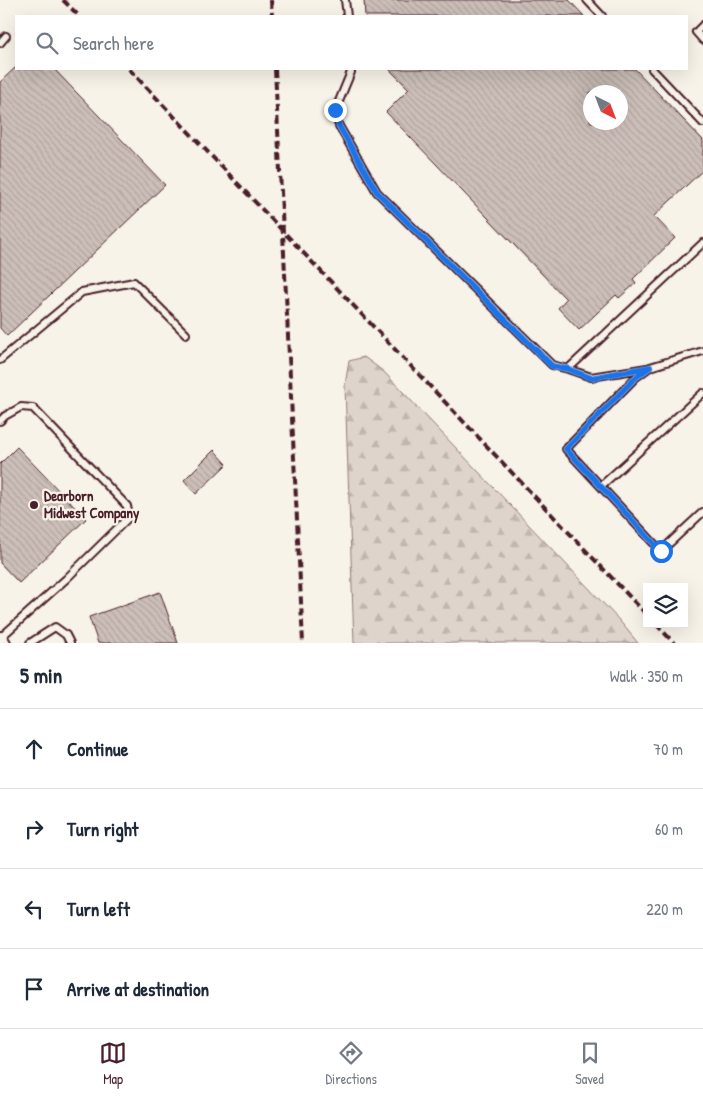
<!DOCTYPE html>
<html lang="en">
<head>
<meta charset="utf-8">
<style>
	:root { --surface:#fff; --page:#f2f2f3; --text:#1f2937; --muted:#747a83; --line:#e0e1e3; --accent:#4a1f2b }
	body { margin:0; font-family:"Patrick Hand",sans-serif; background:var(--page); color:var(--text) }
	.controls { position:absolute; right:15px; bottom:15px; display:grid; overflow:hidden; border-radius:0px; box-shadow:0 5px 20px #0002 }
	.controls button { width:45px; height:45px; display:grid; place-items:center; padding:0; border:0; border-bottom:1px solid var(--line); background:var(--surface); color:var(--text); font:25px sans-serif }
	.compass { position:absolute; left:583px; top:85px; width:45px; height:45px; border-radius:50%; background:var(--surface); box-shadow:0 5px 20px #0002; rotate:138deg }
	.stop { position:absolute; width:15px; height:15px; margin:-11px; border:4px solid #1a73e8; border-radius:50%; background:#fff }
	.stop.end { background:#1a73e8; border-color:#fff; box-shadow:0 1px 5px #0008 }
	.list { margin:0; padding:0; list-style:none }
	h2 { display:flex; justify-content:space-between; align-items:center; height:65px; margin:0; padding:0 20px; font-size:21px }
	h2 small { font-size:16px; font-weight:400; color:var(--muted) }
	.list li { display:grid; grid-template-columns:32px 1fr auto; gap:15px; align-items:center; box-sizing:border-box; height:80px; padding:0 20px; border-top:1px solid var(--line) }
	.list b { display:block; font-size:19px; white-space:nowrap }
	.list em { font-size:16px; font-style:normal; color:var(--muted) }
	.icon { flex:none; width:28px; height:28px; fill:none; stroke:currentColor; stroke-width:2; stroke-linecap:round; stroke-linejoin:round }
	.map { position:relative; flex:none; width:703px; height:643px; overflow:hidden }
	.search { position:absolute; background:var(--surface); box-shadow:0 5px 20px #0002; left:15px; right:15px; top:15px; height:55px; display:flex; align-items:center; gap:12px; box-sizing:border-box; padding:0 18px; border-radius:0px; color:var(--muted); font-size:19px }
	.sheet { height:385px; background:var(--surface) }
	nav { display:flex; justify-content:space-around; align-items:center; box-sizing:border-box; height:70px; border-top:1px solid var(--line); background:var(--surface); font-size:14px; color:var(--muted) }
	nav a { display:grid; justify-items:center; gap:2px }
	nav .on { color:var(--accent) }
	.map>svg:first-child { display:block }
	.forest { fill:url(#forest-firs); stroke:#947a7c }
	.building { fill:url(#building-back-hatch); stroke:#4a1f2b; fill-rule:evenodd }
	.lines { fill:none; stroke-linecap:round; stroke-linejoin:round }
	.lane-casing { stroke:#4a1f2b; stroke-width:10 }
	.street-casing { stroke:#4a1f2b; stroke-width:16 }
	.lane { stroke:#f7f3e8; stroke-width:6 }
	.street { stroke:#f7f3e8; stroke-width:12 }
	.rail { stroke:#4a1f2b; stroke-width:4; stroke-dasharray:8 4; stroke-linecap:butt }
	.route { stroke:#1a73e8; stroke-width:6 }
	.poi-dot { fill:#4a1f2b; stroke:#f7f3e8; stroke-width:2 }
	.labels { text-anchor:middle; stroke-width:4.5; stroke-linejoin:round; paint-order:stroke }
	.poi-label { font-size:15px; font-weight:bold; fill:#4a1f2b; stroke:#f7f3e8; text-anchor:start }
</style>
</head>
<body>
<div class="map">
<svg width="703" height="643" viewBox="0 0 703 643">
	<defs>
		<pattern id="forest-firs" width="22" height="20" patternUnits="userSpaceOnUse" patternTransform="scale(1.25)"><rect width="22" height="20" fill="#ded4cc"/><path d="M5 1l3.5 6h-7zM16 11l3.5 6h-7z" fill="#c0b6af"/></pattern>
		<pattern id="building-back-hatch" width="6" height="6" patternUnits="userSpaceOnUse" patternTransform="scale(1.25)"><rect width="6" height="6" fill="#ccbfb9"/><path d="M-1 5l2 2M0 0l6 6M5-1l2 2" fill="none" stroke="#b1a49f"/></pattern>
	</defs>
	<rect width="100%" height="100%" fill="#f7f3e8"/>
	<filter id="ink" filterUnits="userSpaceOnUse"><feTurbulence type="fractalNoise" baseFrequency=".02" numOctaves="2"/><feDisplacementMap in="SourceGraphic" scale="10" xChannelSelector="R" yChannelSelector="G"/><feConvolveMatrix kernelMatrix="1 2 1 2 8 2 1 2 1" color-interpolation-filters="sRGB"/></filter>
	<g filter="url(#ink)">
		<path class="forest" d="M364 357 384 372 619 620 638 643H354L345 385 349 361Z"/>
		<path class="building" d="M364 0H569L584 16H365Z
			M16 67V69H54L165 185 7 336 0 328V82Z
			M389 69H635L703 140V170L654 216 675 238 633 279 636 283 619 298 616 295 579 330 558 308 566 299 386 112 409 89ZM590 92H620V122H590Z
			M17 447 86 519 19 583 0 563V464Z
			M214 450 227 464 196 494 184 480Z
			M160 592 178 643H98L89 617Z"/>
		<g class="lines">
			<g class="lane-casing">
				<path id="lane" d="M345 0 347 16
					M587 0 602 16
					M703 25 696 32 703 40
					M0 43 6 36
					M351 69V72L335 111 339 126 377 192 552 365 568 369
					M652 69 703 123
					M703 351 650 367 635 378 566 449 661 551 703 512
					M0 360 82 292 134 282 186 334
					M647 368 591 377 568 369 703 243
					M0 421 5 416 21 407 33 408 127 506 129 517 66 579 0 638
					M601 486 703 393
					M30 643 55 627 66 635 70 643"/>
			</g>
			<g class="street-casing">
				<path id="street" d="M0 638 4 643"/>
			</g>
			<use href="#lane" class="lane"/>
			<use href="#street" class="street"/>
			<path class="rail" d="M63 0 79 16
				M271 0 272 16
				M129 69 647 615
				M275 69 303 643
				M656 624 674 643"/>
		</g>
	</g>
	<g class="lines" filter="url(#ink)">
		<path class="route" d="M335 110 339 126 377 192 552 366 568 369 591 378 650 367 635 378 566 449 661 551"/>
	</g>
	<circle class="poi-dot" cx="34" cy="505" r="5"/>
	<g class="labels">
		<g class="poi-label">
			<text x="44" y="501">Dearborn<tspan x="44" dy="17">Midwest Company</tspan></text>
		</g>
	</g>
</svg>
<div class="controls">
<button><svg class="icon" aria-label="layers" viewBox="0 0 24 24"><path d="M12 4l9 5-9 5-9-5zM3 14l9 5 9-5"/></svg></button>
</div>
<svg class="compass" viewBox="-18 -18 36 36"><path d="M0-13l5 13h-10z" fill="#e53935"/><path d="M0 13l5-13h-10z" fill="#747a83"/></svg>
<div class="stop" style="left:661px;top:551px"></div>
<div class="stop end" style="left:335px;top:110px"></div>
<div class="search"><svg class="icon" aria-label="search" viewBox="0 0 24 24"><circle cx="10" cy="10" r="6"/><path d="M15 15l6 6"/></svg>Search here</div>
</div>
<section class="sheet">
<h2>5 min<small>Walk · 350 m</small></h2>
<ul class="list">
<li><svg class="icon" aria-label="ahead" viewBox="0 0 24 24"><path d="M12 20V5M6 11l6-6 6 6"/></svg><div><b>Continue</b></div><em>70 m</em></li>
<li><svg class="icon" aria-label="right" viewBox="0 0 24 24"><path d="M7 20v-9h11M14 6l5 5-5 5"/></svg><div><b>Turn right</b></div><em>60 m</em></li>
<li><svg class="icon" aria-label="left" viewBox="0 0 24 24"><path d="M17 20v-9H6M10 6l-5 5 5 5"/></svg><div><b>Turn left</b></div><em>220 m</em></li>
<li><svg class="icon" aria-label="arrive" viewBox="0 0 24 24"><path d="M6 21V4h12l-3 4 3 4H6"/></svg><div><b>Arrive at destination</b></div></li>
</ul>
</section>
<nav>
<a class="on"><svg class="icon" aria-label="map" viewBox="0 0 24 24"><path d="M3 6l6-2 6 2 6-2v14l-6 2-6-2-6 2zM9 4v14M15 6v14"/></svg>Map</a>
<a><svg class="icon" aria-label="directions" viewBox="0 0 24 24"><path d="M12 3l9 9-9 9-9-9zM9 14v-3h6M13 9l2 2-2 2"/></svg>Directions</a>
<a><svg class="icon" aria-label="saved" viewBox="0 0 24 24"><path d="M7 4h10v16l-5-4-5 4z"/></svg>Saved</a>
</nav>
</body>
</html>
